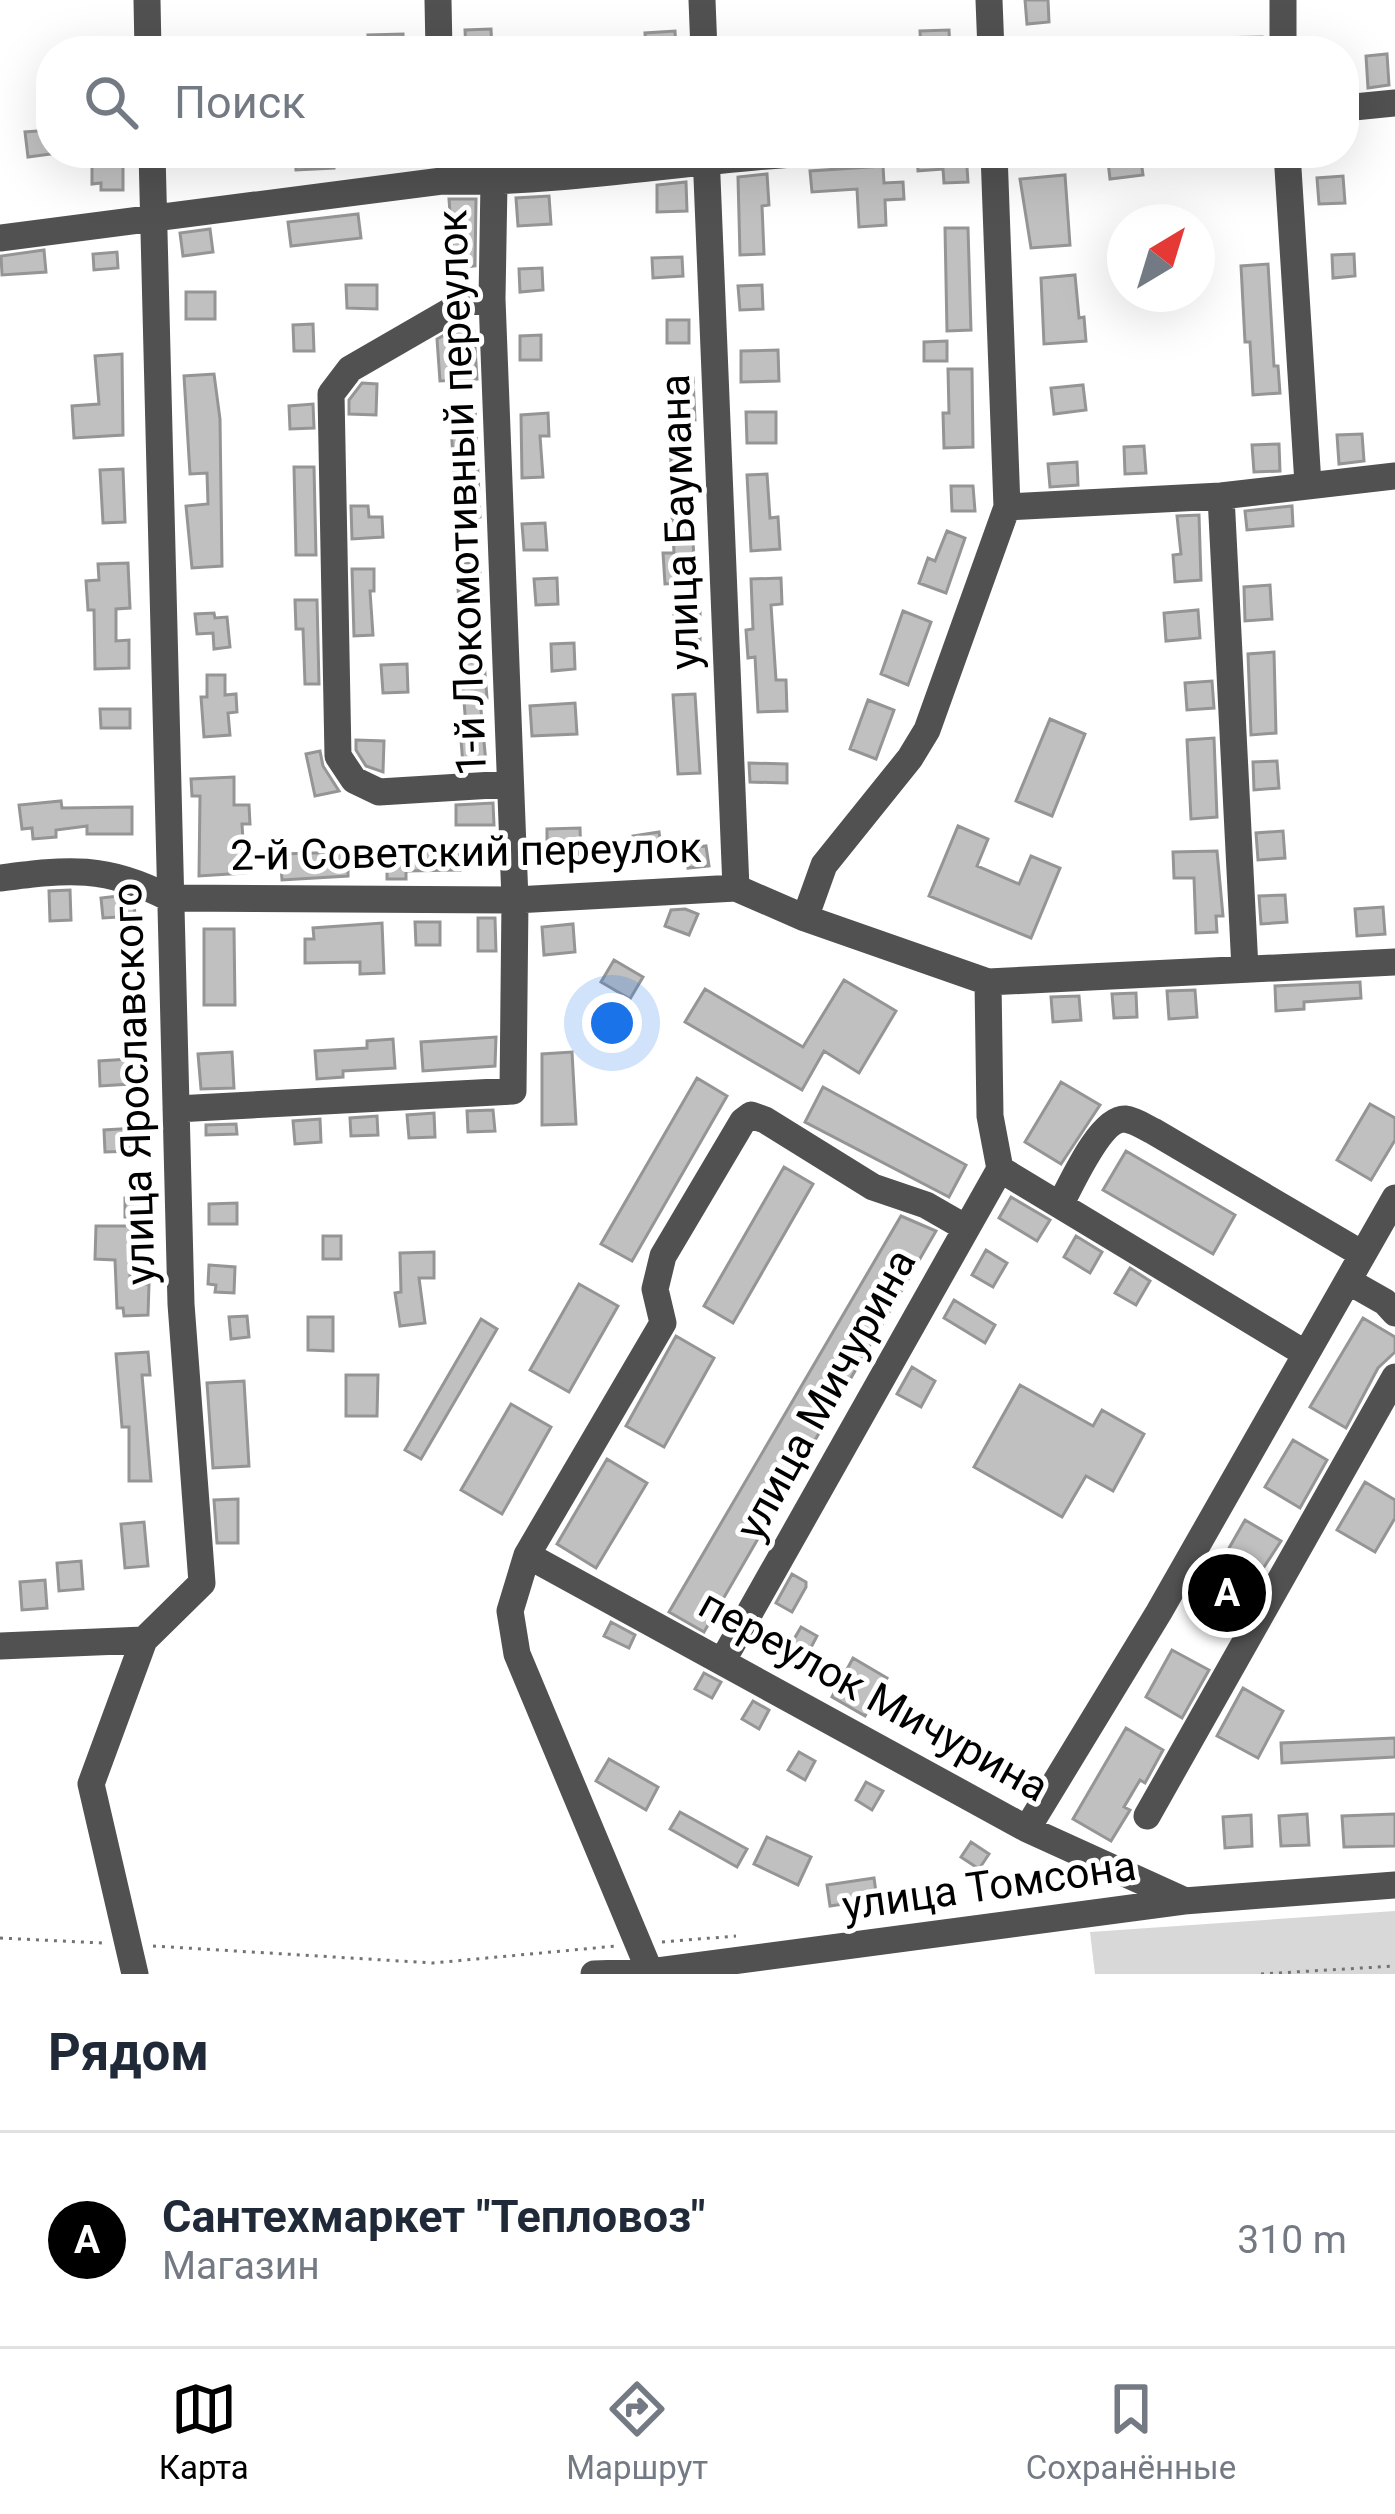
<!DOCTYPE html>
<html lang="ru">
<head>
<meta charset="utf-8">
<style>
	:root { --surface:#fff; --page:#f6f6f7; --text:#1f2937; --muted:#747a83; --line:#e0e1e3; --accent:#000 }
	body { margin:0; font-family:Roboto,sans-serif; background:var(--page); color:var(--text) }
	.compass { position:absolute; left:1107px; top:204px; width:108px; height:108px; border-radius:50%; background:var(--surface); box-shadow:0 12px 48px #0002; rotate:38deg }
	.you { position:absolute; left:612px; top:1023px; width:42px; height:42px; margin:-30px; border:9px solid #fff; border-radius:50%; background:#1a73e8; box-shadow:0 0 0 18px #1a73e833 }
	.badge { display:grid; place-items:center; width:78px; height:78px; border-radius:50%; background:var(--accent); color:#fff; font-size:39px; font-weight:700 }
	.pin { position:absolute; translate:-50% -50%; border:6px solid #fff; box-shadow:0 3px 12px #0006 }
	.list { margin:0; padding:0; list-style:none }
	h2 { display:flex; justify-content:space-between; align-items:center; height:156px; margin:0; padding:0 48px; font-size:51px }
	h2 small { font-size:39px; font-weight:400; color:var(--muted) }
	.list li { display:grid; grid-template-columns:78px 1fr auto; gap:36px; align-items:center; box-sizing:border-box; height:216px; padding:0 48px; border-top:3px solid var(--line) }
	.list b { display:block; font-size:45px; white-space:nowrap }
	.list p { margin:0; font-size:39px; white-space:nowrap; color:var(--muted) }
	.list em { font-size:39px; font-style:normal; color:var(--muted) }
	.icon { flex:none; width:66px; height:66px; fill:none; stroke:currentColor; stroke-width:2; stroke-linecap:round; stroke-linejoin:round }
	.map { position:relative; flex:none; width:1395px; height:1974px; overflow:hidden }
	.search { position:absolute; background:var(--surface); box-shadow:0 12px 48px #0002; left:36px; right:36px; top:36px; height:132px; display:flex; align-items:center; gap:30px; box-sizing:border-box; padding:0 42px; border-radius:48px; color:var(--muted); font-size:45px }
	.sheet { height:372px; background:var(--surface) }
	nav { display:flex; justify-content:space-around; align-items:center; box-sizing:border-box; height:168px; border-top:3px solid var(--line); background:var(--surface); font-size:33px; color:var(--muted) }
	nav a { display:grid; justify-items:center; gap:6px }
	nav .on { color:var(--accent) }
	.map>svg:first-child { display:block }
	.green { fill:#d8d8d8 }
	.building { fill:#c0c0c0; stroke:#959595; stroke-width:3 }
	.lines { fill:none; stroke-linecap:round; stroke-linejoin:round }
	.path { stroke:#737373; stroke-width:3; stroke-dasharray:3 6; stroke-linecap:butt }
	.minor { stroke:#515151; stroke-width:27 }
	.labels { text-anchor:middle; stroke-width:10; stroke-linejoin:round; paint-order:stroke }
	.street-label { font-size:42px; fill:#000; stroke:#fff }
</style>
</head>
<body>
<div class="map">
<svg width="1395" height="1974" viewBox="0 0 1395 1974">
	<rect width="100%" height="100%" fill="#fff"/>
	<path class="green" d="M1395 1911V1974H1095L1090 1932Z"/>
	<path class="building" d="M1025 0H1048L1049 22 1027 24Z
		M491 29 492 51H466L465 30Z
		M949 30 950 51H921L920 31Z
		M675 31 676 51H646L645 33Z
		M403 34V51H369L368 35Z
		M1262 37V51H1209V38Z
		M1387 54 1389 85 1368 88 1366 56Z
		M51 130V154L28 157 25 132Z
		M295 153H333L334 168 296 170Z
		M917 153H966L968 182 944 183 943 169 918 171Z
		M1107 153H1140L1143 175 1110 179Z
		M100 159H123V190H101V183L92 184V166H100Z
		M883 166 884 183 903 182 904 199 885 200 886 225 859 227 857 189 812 192 810 171Z
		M767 174 769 205 762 206 764 254 740 255 738 177Z
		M1065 175 1070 245 1031 248 1020 179Z
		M1343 176 1345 203 1319 204 1317 178Z
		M686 182 687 211 657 212V185Z
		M549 196 551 224 518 226 516 198Z
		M449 199H476L475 266 454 268Z
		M358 214 361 238 291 246 288 222Z
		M945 228H968L971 330 947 331Z
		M210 229 213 252 183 256 180 233Z
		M44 250 46 272 2 275 1 256Z
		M117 252 118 268 94 270 93 254Z
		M1354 254 1355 276 1333 278 1332 255Z
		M682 257 683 276 653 278 652 258Z
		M1268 264 1274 366H1278L1280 393 1253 395 1250 342H1245L1241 266Z
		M542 268 543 290 520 292 519 269Z
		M1075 275 1079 318 1084 317 1086 341 1044 344 1041 278Z
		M346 285H377V309L347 308Z
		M762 285 763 309 740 310 738 286Z
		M186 292H215V319H186Z
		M667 320H689V343H667Z
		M313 324 314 351H294L293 325Z
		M474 331 477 379 440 381 437 339 450 332Z
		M541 335V360H520V336Z
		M947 341V361H924V342Z
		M778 350 779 381 741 382V351Z
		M122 354 123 435 74 438 72 406 99 404 95 356Z
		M948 369H972L973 447 944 448 943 413H949Z
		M214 374 220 419 222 566 192 568 186 506 208 504 207 473 190 474 184 376Z
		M693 378 695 420H690L693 464 671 466 669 379Z
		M362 383 377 384 376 415 349 414V400Z
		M1083 385 1086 410 1054 414 1051 388Z
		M313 404 314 428 290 429 289 406Z
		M475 409 480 517 457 519 450 411Z
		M746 412H776V443H747Z
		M548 413 549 436H540L543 477 522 478 521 415Z
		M1362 434 1364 461 1339 464 1337 435Z
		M1279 444 1280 471 1254 472 1252 445Z
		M1144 446 1146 473 1125 474 1124 447Z
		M1077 462 1078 485 1050 487 1048 464Z
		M294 467H314L316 555H296Z
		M123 469 125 522 103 523 100 470Z
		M767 474 770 518 778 517 780 549 751 551 747 475Z
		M951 486H973L975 511H952Z
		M691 497 695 582 665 584 663 553H674L671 498Z
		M351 506H368L369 517H382L383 537 352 539Z
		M1292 506 1293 526 1247 530 1245 511Z
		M1199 515 1201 580 1175 582 1173 555 1181 554 1177 516Z
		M545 523 547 550H524L522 524Z
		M947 531 965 538 946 593 919 583 928 558 935 561Z
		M479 562 482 599 459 601 456 564Z
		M128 563 130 608 116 609V641L129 640V668L95 669 94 610H88L86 581 99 580 98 564Z
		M352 569H374V591H370L373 635 354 636Z
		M557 578 558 604 536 605 534 579Z
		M781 578 782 604 771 605 776 680H786L787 711 758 712 755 657 748 658 746 630 753 629 751 579Z
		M1270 585 1272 619 1245 621 1244 587Z
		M295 600H317L319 684H305L303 629H296Z
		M674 610H700V648H674Z
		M1198 610 1200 638 1166 641 1164 613Z
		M903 611 931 622 908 685 881 674Z
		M214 613 215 618 227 617 230 647 214 649 213 633 197 634 195 614Z
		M574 643 575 669 552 671 551 644Z
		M1274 652 1276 733 1251 735 1248 654Z
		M484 661 487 698 480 699 486 763 463 765 460 727H466L461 663Z
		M407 664 408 692 383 693 381 665Z
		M207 675H225V695L236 694 237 712 228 713 230 735 204 737 201 697H207Z
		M1212 681 1214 708 1187 710 1185 683Z
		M695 694 700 773 678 774 673 695Z
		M868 700 894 710 876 759 850 749Z
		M575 703 577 734 532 736 530 706Z
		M100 709H130V728H101Z
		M1050 719 1085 734 1052 816 1016 801Z
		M1214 738 1217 817 1191 819 1187 740Z
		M356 740 384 741 383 772 366 766 356 750Z
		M320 751 323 766 339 791 315 796 306 754Z
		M1277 761 1279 788 1254 790 1253 762Z
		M749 763 787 764V783L750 782Z
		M234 777V805H249L250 824H242L245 873 199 876 200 796H192L191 779Z
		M61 801 62 808 132 807V834H87V826L56 830V837L33 839 32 828 22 829 19 805Z
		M493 803 494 825H456V805Z
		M958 826 988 839 977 866 1019 884 1031 856 1060 868 1031 938 929 896Z
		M580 828 581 858H547V829Z
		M1283 831 1285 858 1258 860 1256 833Z
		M659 832 662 855 635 859 633 836Z
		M706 846 709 866 688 868 686 848Z
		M423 847H460V870L406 871V879H387V856H423Z
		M1217 851 1223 916H1216L1217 932 1196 933 1194 878H1174L1173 852Z
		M348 852V876L282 880 280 854Z
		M70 890 71 920 50 921 49 891Z
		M1285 895 1287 922 1261 924 1259 896Z
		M118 896 134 902 135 916 103 918 101 898Z
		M1383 907 1385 934 1357 936 1355 909Z
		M685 909 698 914 689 935 665 926 671 910Z
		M478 918H495L496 951H478Z
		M415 922H440V945H416Z
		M382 923 384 973 360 974V962L305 963V939H314L313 928Z
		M573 924 575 952 544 955 542 927Z
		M204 929H234L235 1005H204Z
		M614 960 643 977 630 999 601 982Z
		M844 980 896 1011 859 1073 824 1051 802 1090 685 1022 705 989 803 1047Z
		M1360 982 1361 998 1304 1002V1009L1276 1011 1275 986Z
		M1195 990 1197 1017 1169 1019 1167 991Z
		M1136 993 1137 1017 1114 1018 1112 994Z
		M1079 996 1081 1020 1053 1022 1051 997Z
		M145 1023 147 1043 133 1044 131 1024Z
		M496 1037 495 1066 423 1071 421 1042Z
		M393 1039 395 1068 343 1071V1077L317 1079 315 1051 367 1048V1041Z
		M232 1052 234 1088 201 1089 198 1054Z
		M572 1052 576 1124 542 1125V1054Z
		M129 1059 131 1084 100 1086 99 1061Z
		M697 1078 727 1096 632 1261 601 1244Z
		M1061 1082 1100 1105 1061 1164 1025 1142Z
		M823 1087 966 1165 949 1197 805 1122Z
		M1370 1104 1395 1118V1140L1371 1180 1337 1160Z
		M493 1110 495 1131 468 1132 467 1111Z
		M434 1113 435 1137 409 1138 407 1115Z
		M377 1116 378 1135 351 1136 350 1118Z
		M320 1119 321 1142 295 1144 293 1121Z
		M236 1124 237 1134 206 1135V1125Z
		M136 1128V1151L105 1152 104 1130Z
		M1126 1151 1235 1215 1213 1254 1103 1190Z
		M784 1167 813 1184 733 1323 704 1306Z
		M1011 1197 1050 1220 1037 1241 999 1218Z
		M125 1198H149L150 1217H125Z
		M237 1203V1224H209V1204Z
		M901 1216 936 1231 704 1632 669 1612Z
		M96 1226H130V1285L149 1284 148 1315 124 1316 123 1308H117L115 1260 95 1259Z
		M323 1236H341V1259H323Z
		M1076 1236 1102 1252 1090 1273 1064 1257Z
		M986 1250 1007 1263 993 1287 972 1275Z
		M434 1252V1278H419L425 1323 400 1326 395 1293 401 1292 400 1253Z
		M209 1265 235 1267 234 1293 215 1292 216 1285 208 1284Z
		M1130 1268 1150 1281 1136 1305 1115 1293Z
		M579 1284 618 1306 569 1392 530 1370Z
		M954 1300 995 1325 985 1343 944 1318Z
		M247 1316 249 1337 231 1339 229 1317Z
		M308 1317H333V1351L308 1350Z
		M1363 1318 1395 1337V1352L1378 1368 1346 1428 1310 1407Z
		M481 1319 497 1329 421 1459 405 1450Z
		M676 1336 714 1358 664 1447 626 1426Z
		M148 1352 150 1375H142L151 1481H129V1427H122L116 1354Z
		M912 1367 935 1381 921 1407 897 1394Z
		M346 1375H378L377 1416H346Z
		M244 1381 249 1466 213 1468 207 1383Z
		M1020 1385 1093 1426 1102 1410 1144 1434 1113 1491 1086 1476 1062 1517 974 1467Z
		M511 1404 551 1427 502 1514 461 1490Z
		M1293 1440 1327 1460 1300 1508 1265 1487Z
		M607 1459 647 1483 596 1568 557 1544Z
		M1365 1482 1395 1500V1518L1375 1552 1337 1530Z
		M238 1499V1543H217L214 1500Z
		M1245 1520 1281 1541 1242 1601 1246 1604 1229 1635 1192 1613Z
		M144 1522 148 1566 125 1568 121 1524Z
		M81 1561 83 1589 59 1591 57 1563Z
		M792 1574 806 1582V1587L792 1612 776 1603Z
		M45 1580 47 1608 22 1610 20 1582Z
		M611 1622 635 1635 629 1648 604 1636Z
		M801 1627 817 1636 807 1655 790 1646Z
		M1172 1650 1209 1670 1182 1718 1146 1697Z
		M853 1658 887 1678 865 1716 832 1697Z
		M704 1673 721 1682 712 1698 695 1689Z
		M1243 1688 1283 1711 1258 1758 1217 1736Z
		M753 1701 769 1710 759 1729 742 1719Z
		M1126 1728 1163 1750 1145 1783 1140 1780 1124 1807 1130 1810 1111 1841 1073 1819Z
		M1395 1738V1757L1282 1763 1281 1743Z
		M799 1752 815 1761 805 1780 788 1770Z
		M609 1759 658 1787 646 1810 596 1781Z
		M866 1782 883 1791 872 1810 856 1800Z
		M680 1812 747 1849 737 1867 670 1829Z
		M1307 1814 1309 1845 1281 1846 1279 1816Z
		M1395 1814V1846L1344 1847 1342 1816Z
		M1251 1815 1252 1846 1225 1848 1223 1817Z
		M767 1837 811 1857 798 1885 754 1864Z
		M971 1842 989 1854 979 1869 961 1857Z
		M874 1878 877 1899 830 1906 827 1885Z"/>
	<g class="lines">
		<path class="path" d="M0 1938 102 1943
			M662 1942 736 1936
			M153 1946 433 1963 616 1946
			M1261 1974 1395 1966"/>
		<path class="minor" d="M147 0 148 51
			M438 0 439 51
			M702 0 704 51
			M989 0 991 51
			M1283 0V51
			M1344 108 1395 103
			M706 153 736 888
			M1287 153 1308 484
			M0 238 442 181C563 184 686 160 808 153
			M492 299 466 302 350 369 331 394 338 756 354 780 379 792 510 784
			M1221 496 1245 969
			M1007 507 1221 496 1395 476
			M0 878C68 869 106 865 169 898L515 900 736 888 805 918 988 982 1395 962
			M805 918 824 865 910 758 927 730 1007 507 994 153
			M988 982 990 1116 1000 1169 1306 1354
			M176 1109 513 1091 515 900 492 299 494 182
			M1060 1205C1071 1185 1100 1118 1125 1119 1134 1120 1145 1127 1153 1131L1362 1254
			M1348 1281 1385 1302 1395 1313
			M527 1555 1027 1829 1181 1899
			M0 1646 144 1640
			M723 1660 1000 1169
			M1147 1816 1395 1377
			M1027 1829 1159 1612 1395 1198
			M650 1972 517 1654 510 1611 527 1555 663 1323 655 1289 663 1256 743 1121 751 1115 765 1120 873 1187 926 1205 966 1228
			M135 1974 91 1784 144 1640 202 1583 181 1304 152 153
			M594 1974 650 1972 1184 1901 1395 1885"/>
	</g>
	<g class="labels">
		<g class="street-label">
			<text transform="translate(461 493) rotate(-92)" y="15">1-й Локомотивный переулок</text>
			<text transform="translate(679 522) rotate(-92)" y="15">улица Баумана</text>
			<text transform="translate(466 851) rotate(-1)" y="15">2-й Советский переулок</text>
			<text transform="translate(133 1084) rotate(-92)" y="15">улица Ярославского</text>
			<text transform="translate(825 1394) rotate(-61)" y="15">улица Мичурина</text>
			<text transform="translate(874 1695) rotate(29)" y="15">переулок Мичурина</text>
			<text transform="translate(989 1885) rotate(-8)" y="15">улица Томсона</text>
		</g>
	</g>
</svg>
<svg class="compass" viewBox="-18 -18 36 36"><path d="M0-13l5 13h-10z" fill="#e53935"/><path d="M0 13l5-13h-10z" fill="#747a83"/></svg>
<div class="you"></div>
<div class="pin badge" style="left:1227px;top:1593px">A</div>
<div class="search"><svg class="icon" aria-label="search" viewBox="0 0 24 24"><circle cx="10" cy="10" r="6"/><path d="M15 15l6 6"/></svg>Поиск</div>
</div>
<section class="sheet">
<h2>Рядом<small></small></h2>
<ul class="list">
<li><span class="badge">A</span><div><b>Сантехмаркет &quot;Тепловоз&quot;</b><p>Магазин</p></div><em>310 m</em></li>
</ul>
</section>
<nav>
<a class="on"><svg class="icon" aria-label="map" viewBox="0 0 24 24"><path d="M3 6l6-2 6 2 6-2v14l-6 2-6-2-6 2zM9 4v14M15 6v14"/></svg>Карта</a>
<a><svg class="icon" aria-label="directions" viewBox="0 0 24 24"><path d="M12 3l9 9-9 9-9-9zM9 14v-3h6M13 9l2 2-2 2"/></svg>Маршрут</a>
<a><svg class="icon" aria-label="saved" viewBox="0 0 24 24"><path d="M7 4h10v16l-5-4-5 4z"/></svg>Сохранённые</a>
</nav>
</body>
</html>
